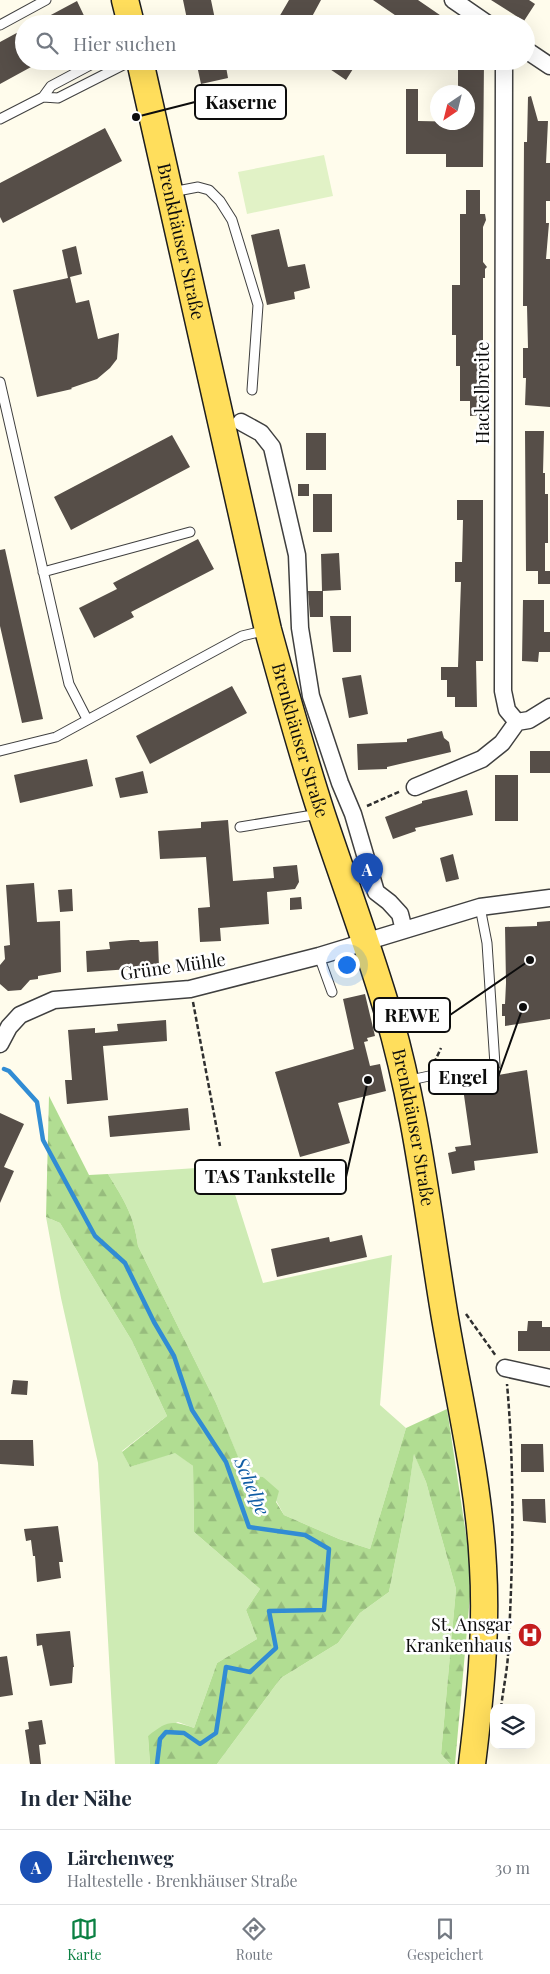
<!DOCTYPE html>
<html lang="de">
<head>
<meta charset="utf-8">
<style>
	:root { --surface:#fff; --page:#f2f2f3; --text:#1f2937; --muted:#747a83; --line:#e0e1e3; --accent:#0b8043 }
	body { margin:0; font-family:"Playfair Display",serif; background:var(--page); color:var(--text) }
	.controls { position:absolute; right:15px; bottom:15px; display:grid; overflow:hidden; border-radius:10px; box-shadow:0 5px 20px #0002 }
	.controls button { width:45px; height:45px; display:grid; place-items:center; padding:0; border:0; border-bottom:1px solid var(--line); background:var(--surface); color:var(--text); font:25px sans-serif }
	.compass { position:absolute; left:430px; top:85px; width:45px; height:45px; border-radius:50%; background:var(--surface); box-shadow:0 5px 20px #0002; rotate:215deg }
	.you { position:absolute; left:346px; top:964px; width:18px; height:18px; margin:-12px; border:4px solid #fff; border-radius:50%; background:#1a73e8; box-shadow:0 0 0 8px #1a73e833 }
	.badge { display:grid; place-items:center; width:32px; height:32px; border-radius:50%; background:var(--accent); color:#fff; font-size:16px; font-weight:700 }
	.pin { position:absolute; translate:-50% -41px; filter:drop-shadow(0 1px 2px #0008) }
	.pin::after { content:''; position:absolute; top:26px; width:18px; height:15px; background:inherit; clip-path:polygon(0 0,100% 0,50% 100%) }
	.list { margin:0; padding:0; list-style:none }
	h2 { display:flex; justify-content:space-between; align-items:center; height:65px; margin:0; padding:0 20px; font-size:21px }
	h2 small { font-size:16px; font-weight:400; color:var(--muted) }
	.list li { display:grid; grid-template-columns:32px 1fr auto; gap:15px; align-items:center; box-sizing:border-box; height:75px; padding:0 20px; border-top:1px solid var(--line) }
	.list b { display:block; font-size:19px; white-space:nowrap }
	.list p { margin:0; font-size:16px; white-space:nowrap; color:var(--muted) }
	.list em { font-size:16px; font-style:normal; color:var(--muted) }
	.icon { flex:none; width:28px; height:28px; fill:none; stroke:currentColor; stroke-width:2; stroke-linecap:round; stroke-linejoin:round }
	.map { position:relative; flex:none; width:550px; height:1764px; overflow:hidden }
	.search { position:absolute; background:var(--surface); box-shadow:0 5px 20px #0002; left:15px; right:15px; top:15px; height:55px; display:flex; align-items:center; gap:12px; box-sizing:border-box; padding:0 18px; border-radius:28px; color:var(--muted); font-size:19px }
	.sheet { height:140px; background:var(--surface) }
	nav { display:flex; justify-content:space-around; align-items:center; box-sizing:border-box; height:70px; border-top:1px solid var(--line); background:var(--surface); font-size:14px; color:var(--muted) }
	nav a { display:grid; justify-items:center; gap:2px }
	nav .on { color:var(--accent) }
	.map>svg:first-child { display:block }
	.grass { fill:#ceebb4 }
	.forest { fill:url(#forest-firs) }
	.pitch { fill:#e1f2c6 }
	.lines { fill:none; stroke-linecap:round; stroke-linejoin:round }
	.stream { stroke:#318cd4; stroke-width:4.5 }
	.building { fill:#564e48 }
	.service-casing { stroke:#404040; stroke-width:11 }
	.minor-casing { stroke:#404040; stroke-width:19 }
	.primary-casing { stroke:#1e1e1e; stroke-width:29 }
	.path { stroke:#2f2f2f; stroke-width:2.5; stroke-dasharray:5 2.5; stroke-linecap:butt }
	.service { stroke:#fff; stroke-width:9 }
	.minor { stroke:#fff; stroke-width:16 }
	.primary { stroke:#ffde5c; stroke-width:26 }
	.labels { text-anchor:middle; stroke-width:5; stroke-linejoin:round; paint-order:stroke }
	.street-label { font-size:18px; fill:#0d0d0d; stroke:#fff }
	.poi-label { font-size:18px; fill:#0d0d0d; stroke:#fff; text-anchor:end }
	.water-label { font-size:19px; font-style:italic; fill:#105da5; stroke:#fff }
	.leader { fill:none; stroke:#0d0d0d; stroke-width:2 }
	.callout-dot { fill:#0d0d0d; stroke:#fff; stroke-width:2 }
	.callout { fill:#fff; stroke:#0d0d0d; stroke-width:2 }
	.callout-label { font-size:19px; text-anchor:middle; font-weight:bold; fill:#0d0d0d }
</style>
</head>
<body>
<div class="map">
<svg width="550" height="1764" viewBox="0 0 550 1764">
	<defs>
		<pattern id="forest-firs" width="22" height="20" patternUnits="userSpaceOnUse" patternTransform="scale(1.25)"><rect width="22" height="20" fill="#b1dd92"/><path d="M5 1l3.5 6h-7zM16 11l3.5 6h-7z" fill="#97bc7d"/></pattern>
	</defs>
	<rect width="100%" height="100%" fill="#fffcec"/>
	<path class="grass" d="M226 1166 263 1283 392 1255 380 1405 406 1428 370 1549 339 1539 284 1515 263 1477H246L216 1403 138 1246C134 1215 124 1200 108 1174Z
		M46 1217 60 1223 132 1341 167 1416 122 1451 130 1467 175 1452 193 1466 194 1532 260 1589 246 1610 257 1639 217 1663 194 1728 178 1722 148 1736 150 1764H115L98 1463 61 1298Z
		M414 1453 426 1482 456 1589 441 1754 450 1764H217L281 1678 338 1643 360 1613 389 1592 407 1502Z"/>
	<path class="forest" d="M49 1096 89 1175 108 1174C124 1200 134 1215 138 1246L216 1403 246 1476 263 1477 279 1491 276 1502 284 1515 339 1539 370 1549 406 1428 447 1409 472 1574 455 1764H450L441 1754 456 1589 426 1482 414 1454 407 1502 389 1592 360 1613 338 1643 281 1678 217 1764H150L148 1736C167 1721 171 1720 194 1728L217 1663 257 1639 246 1610 260 1589 194 1532 193 1466 175 1453 130 1467 122 1452 167 1416 132 1341 60 1223 46 1217Z"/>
	<path class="pitch" d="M324 155 333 196 247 214 238 172Z"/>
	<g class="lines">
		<path class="stream" d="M4 1069 9 1071 37 1102 43 1140 95 1236 125 1263 154 1322 174 1356 192 1410 226 1462 249 1527 305 1535 329 1549 324 1610 269 1611 276 1648 250 1672 226 1667 216 1733 200 1744 184 1733 166 1732 160 1739 157 1764"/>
	</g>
	<path class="building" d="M183 0H211L216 24H188Z
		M289 0H321L308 24H275Z
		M373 0H418L453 24H408Z
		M491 0H529L535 4 524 21Z
		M77 1 88 24H34Z
		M24 29V61H42L0 84V42Z
		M196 61H225L228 78 201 84Z
		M318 61H358L346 80Z
		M458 61H484L483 167H446V154H406V89H418V121L468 122V92H458Z
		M531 96 538 121H548L546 163H550V201H546V223H549L546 259H550V407L525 405 526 378H523V348H528L527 306H523L524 142H527L528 97Z
		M105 128 122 161 3 223 0 217V183Z
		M466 190H480V214H485L486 220 483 227V262L487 267 485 269V278H483V415L470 416V401H460V366H456V335H452V285H460V214H466Z
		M279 229 288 267 305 264 310 288 294 292 295 299 267 305 251 235Z
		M76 246 82 274 70 277 76 303 89 300 98 339 119 333 117 359 110 368 97 379 71 388 72 389 37 397 13 290 68 278 62 250Z
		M525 431H544L543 473H545V494H548V543H545V571H550V584H538V571H526Z
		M306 433H326V470H306Z
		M172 435 190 467 71 530 54 497Z
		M298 484H309V496H298Z
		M313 494H332V532H313Z
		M457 500H483V661H476L477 707H455V697H447V680H441V667H458L461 582H455V562H462L463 520H457Z
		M198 539 214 569 131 612 134 617 94 638 79 608 117 589 113 583Z
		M5 549 43 719 22 723 0 626V550Z
		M339 553 341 590 323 591V617H310L308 591H322L321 554Z
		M523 600H544V632H550V652H539L538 662 522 661Z
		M330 616H351V652H333Z
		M361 675 368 714 349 718 342 678Z
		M232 686 247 713 150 764 136 736Z
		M442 731 444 738 449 742 451 752 387 767V769L358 770 357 744 407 742V739Z
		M530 751H550V773H530Z
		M87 759 93 786 20 803 14 775Z
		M143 771 148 793 120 798 115 778Z
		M495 775H518V821H495Z
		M467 790 473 815 415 828 416 831 393 839 385 817 422 803V801Z
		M228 820 233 881 274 878 273 867 297 865 299 882 295 889 267 892 269 924 220 928 221 941 200 942 198 908 210 907 206 857 160 859 158 831 201 828V822Z
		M453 854 459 879 446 882 440 858Z
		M34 883 37 922 60 921 61 972 38 976V979L30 980 21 990 8 991 0 984V965L5 959 4 946 10 945 6 885Z
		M72 889 73 911 60 912 58 890Z
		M301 897 302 909 290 910V898Z
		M550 921V1019L505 1026V1016H502V1004H505L506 983 505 927 537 926V922Z
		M131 940H139L140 942 158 941 159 967 87 972 86 951 110 949 109 942Z
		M365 994 375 1036 367 1038 368 1041 364 1042 370 1066 380 1064 386 1091 338 1103 350 1143 300 1157 275 1072 354 1049 343 999Z
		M166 1020 167 1041 103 1046 108 1100 67 1104 65 1080H72L68 1030 95 1028V1033L118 1031 117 1024Z
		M527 1070 538 1153 474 1161 475 1170 452 1174 448 1153 456 1151 455 1147 471 1145 462 1081Z
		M188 1108 190 1130 110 1137 108 1116Z
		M0 1113 24 1124 4 1167 14 1171 0 1203Z
		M362 1235 367 1257 277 1277 271 1249 329 1237 330 1242Z
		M528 1321H542V1327H550V1351H518V1331H527Z
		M13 1380 28 1381 27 1395 11 1394Z
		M0 1440H33L34 1466 0 1464Z
		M521 1444H543L544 1472H521Z
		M522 1499H545L546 1523 523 1521Z
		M58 1526 63 1562H59L61 1578 37 1582 35 1556H33L31 1540 26 1541 24 1529Z
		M70 1631 74 1667H73L72 1683 50 1686 42 1645 37 1646 36 1634Z
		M7 1656 13 1695 0 1697V1657Z
		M42 1720 46 1744 39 1745 41 1764H30L25 1730 29 1729 28 1722Z"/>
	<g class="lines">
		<g class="service-casing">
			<path id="service" d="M0 25 46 0
				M43 97 58 98 131 61
				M0 119 43 97 51 86 98 61
				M172 192 198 187 209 190 220 201 232 220 258 305 252 390
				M0 382 69 684 87 719
				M43 572 190 532
				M0 751 56 737 242 636 267 630
				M240 827 319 814
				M319 956 332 992
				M406 1081 429 1076 495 1065 487 943 480 907"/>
		</g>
		<g class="minor-casing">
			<path id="minor" d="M453 0 488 24
				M526 50 550 66
				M504 61 503 691 507 710 517 722
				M241 422 261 433 272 447 297 555 300 628 311 696 340 783 353 814 376 892 389 902 400 914 404 930
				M415 787 482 759 502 743 517 722 529 720 550 707
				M0 1044 9 1027 20 1015 54 1000 190 989 319 956 480 907 550 898
				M505 1368 550 1378"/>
		</g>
		<g class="primary-casing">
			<g id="primary">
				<path d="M125 0 131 24"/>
				<path id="s1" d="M140 61 268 630C285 692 302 754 322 815 343 878 366 940 385 1003 416 1104 427 1209 444 1312 458 1396 479 1481 483 1566 487 1632 480 1699 472 1764"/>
			</g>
		</g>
		<path class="path" d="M502 19 509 24
			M367 806 401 791
			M193 1002 220 1146
			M434 1063 441 1048
			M466 1314 496 1356
			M501 1708C503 1690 507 1672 508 1655 513 1565 515 1474 507 1384"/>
		<use href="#service" class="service"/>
		<use href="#minor" class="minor"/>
		<use href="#primary" class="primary"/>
	</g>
	<defs>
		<g id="hospital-disc" transform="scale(1.25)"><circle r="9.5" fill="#c41e1e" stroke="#fff"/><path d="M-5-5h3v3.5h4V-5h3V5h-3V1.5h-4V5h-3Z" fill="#fff"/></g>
	</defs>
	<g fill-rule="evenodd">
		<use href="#hospital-disc" x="530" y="1635"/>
	</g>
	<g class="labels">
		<g class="street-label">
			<text dy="6" stroke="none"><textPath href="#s1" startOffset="185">Brenkhäuser Straße</textPath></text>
			<text transform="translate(483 393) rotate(-90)" y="6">Hackelbreite</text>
			<text dy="6" stroke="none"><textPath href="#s1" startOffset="698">Brenkhäuser Straße</textPath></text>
			<text transform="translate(173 967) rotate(-8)" y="6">Grüne Mühle</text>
			<text dy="6" stroke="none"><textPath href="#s1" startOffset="1102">Brenkhäuser Straße</textPath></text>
		</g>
		<g class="poi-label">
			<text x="512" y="1631">St. Ansgar<tspan x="512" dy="21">Krankenhaus</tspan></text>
		</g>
		<g class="water-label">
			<text transform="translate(252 1486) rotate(67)" y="7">Schelpe</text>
		</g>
	</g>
	<path class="leader" d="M136 117L195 102M530 960L450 1015M523 1007L498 1077M368 1080L346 1177"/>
	<g class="callout-dot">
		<circle cx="136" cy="117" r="5"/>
		<circle cx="530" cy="960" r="5"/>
		<circle cx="523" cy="1007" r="5"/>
		<circle cx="368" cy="1080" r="5"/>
	</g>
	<g class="callout">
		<rect x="195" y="85" width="91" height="34" rx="5"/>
		<rect x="374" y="998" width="76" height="34" rx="5"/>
		<rect x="429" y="1060" width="69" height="34" rx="5"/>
		<rect x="195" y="1160" width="151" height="34" rx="5"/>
	</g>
	<g class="callout-label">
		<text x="241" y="109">Kaserne</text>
		<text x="412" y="1022">REWE</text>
		<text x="463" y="1084">Engel</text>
		<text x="270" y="1183">TAS Tankstelle</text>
	</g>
</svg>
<div class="controls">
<button><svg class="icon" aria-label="layers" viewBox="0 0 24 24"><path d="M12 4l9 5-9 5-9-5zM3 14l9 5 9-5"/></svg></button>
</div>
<svg class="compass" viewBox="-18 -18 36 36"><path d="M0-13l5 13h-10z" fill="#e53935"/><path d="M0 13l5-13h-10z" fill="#747a83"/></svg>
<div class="you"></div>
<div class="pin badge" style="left:367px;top:894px;background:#1a4fb4">A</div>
<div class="search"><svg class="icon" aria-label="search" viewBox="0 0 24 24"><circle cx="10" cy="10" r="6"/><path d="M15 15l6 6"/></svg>Hier suchen</div>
</div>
<section class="sheet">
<h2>In der Nähe<small></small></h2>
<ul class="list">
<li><span class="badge" style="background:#1a4fb4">A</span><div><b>Lärchenweg</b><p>Haltestelle · Brenkhäuser Straße</p></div><em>30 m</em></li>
</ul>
</section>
<nav>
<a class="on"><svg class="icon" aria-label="map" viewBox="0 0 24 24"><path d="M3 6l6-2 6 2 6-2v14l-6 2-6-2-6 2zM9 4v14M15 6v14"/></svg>Karte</a>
<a><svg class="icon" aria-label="directions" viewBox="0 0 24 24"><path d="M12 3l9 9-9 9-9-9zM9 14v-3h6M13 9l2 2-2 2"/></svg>Route</a>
<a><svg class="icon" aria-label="saved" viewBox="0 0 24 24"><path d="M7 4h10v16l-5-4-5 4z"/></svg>Gespeichert</a>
</nav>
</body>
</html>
